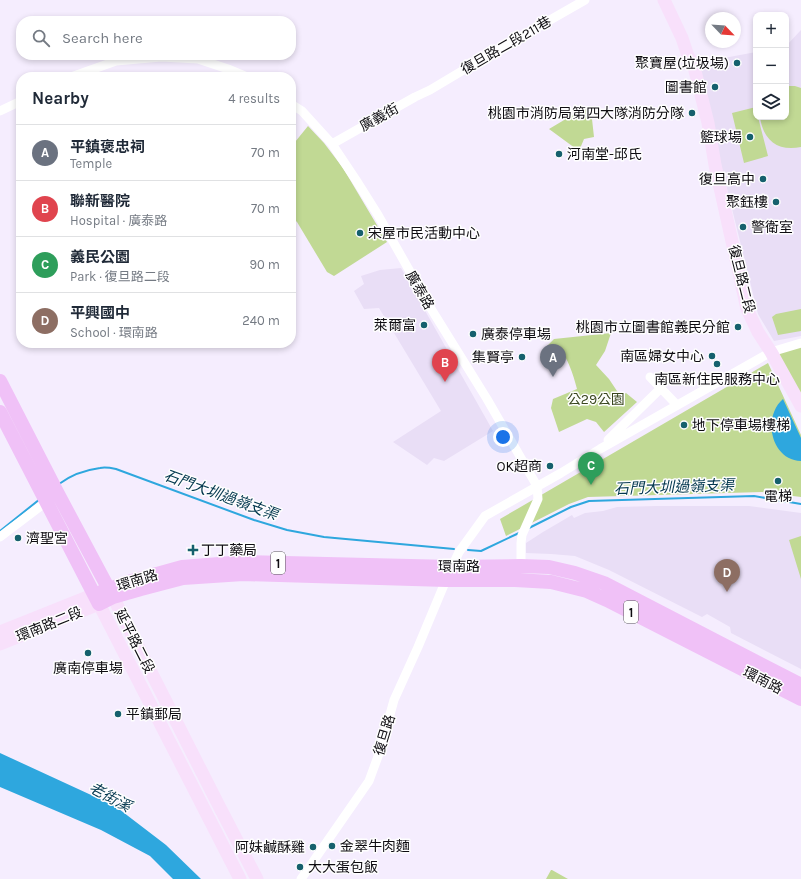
<!DOCTYPE html>
<html lang="en">
<head>
<meta charset="utf-8">
<style>
	:root { --surface:#fff; --page:#f2f2f3; --text:#1f2937; --muted:#747a83; --line:#e0e1e3; --accent:#15606d }
	body { margin:0; font-family:Karla,"Noto Sans TC",sans-serif; background:var(--page); color:var(--text) }
	.controls { position:absolute; right:12px; top:12px; display:grid; overflow:hidden; border-radius:8px; box-shadow:0 2px 6px #0003 }
	.controls button { width:36px; height:36px; display:grid; place-items:center; padding:0; border:0; border-bottom:1px solid var(--line); background:var(--surface); color:var(--text); font:20px sans-serif }
	.compass { position:absolute; left:705px; top:12px; width:36px; height:36px; border-radius:50%; background:var(--surface); box-shadow:0 2px 6px #0003; rotate:115deg }
	.you { position:absolute; left:503px; top:437px; width:14px; height:14px; margin:-10px; border:3px solid #fff; border-radius:50%; background:#1a73e8; box-shadow:0 0 0 6px #1a73e833 }
	.badge { display:grid; place-items:center; width:26px; height:26px; border-radius:50%; background:var(--accent); color:#fff; font-size:13px; font-weight:700 }
	.pin { position:absolute; translate:-50% -33px; filter:drop-shadow(0 1px 2px #0008) }
	.pin::after { content:''; position:absolute; top:21px; width:14px; height:12px; background:inherit; clip-path:polygon(0 0,100% 0,50% 100%) }
	.list { margin:0; padding:0; list-style:none }
	h2 { display:flex; justify-content:space-between; align-items:center; height:52px; margin:0; padding:0 16px; font-size:17px }
	h2 small { font-size:13px; font-weight:400; color:var(--muted) }
	.list li { display:grid; grid-template-columns:26px 1fr auto; gap:12px; align-items:center; box-sizing:border-box; height:56px; padding:0 16px; border-top:1px solid var(--line) }
	.list b { display:block; font-size:15px; white-space:nowrap }
	.list p { margin:0; font-size:13px; white-space:nowrap; color:var(--muted) }
	.list em { font-size:13px; font-style:normal; color:var(--muted) }
	.icon { flex:none; width:22px; height:22px; fill:none; stroke:currentColor; stroke-width:2; stroke-linecap:round; stroke-linejoin:round }
	.map { position:relative; flex:none; width:801px; height:879px; overflow:hidden }
	.search { position:absolute; background:var(--surface); box-shadow:0 2px 6px #0003; left:16px; top:16px; width:280px; height:44px; display:flex; align-items:center; gap:10px; box-sizing:border-box; padding:0 14px; border-radius:16px; color:var(--muted); font-size:15px }
	.panel { position:absolute; background:var(--surface); box-shadow:0 2px 6px #0003; left:16px; top:72px; width:280px; height:276px; border-radius:16px }
	.map>svg:first-child { display:block }
	.built { fill:#e9def6 }
	.green { fill:#c1d994 }
	.water { fill:#2ea7de }
	.lines { fill:none; stroke-linecap:round; stroke-linejoin:round }
	.stream { stroke:#2ea7de; stroke-width:2 }
	.street { stroke:#fff; stroke-width:9 }
	.secondary { stroke:#f8e0fb; stroke-width:13 }
	.primary { stroke:#f0c1f7; stroke-width:14 }
	.poi-dot { fill:#15606d; stroke:#fefefe; stroke-width:1.5 }
	.labels { text-anchor:middle; stroke-width:3; stroke-linejoin:round; paint-order:stroke }
	.shield { fill:#fefefe; stroke:#565558; stroke-width:1 }
	.shield-label { font-size:13px; font-weight:bold; fill:#0e0c11 }
	.street-label { font-size:14px; fill:#0e0c11; stroke:#fefefe }
	.poi-label { font-size:14px; fill:#0e0c11; stroke:#fefefe; text-anchor:end }
	.park-label { font-size:14px; fill:#39461d; stroke:#fefefe }
	.water-label { font-size:15px; font-style:italic; fill:#03374e; stroke:#fefefe }
</style>
</head>
<body>
<div class="map">
<svg width="801" height="879" viewBox="0 0 801 879">
	<rect width="100%" height="100%" fill="#f5edfe"/>
	<path class="built" d="M801 30V336L774 341 758 314 695 59 724 58 756 52V117H786V46Z
		M401 268 493 431 444 461 434 458 427 465 393 442 441 411 379 308 364 309 354 291 364 284 361 276 380 270Z
		M657 506H749L801 513V669L731 633 730 627 707 614 702 617 609 570 575 556 551 554 526 553V543L543 532 572 515 574 518 585 513 603 511 617 507Z"/>
	<path class="green" d="M786 86H795L801 88V147C778 152 763 140 760 117H786Z
		M586 107 591 110 594 137 584 139 579 151 549 129Z
		M756 107V117H758L768 156 744 163 732 113Z
		M308 126 324 143 343 168 387 242 334 276 327 272 297 222 291 216V147Z
		M801 309V331L778 335 772 317 776 314Z
		M611 333 605 351 596 365 609 379 617 391 621 396 626 393 637 402 604 432 596 422 587 419 559 432 551 408 553 399 577 389C573 373 568 360 559 346L543 350 554 339Z
		M801 345V399L776 354Z
		M768 363 801 435V497L762 492 588 497 569 504 506 536 500 519Z
		M801 536V579L789 540Z
		M551 870H552L568 879H546Z"/>
	<path class="water" d="M783 399 801 438V461C771 460 762 417 783 399Z
		M0 753 115 806 166 845 201 879H173L150 856 101 830 0 787Z"/>
	<g class="lines">
		<path class="stream" d="M59 484C71 475 85 470 100 468 105 467 111 468 116 469L254 520 287 530 324 537 454 549
			M529 528 571 507 589 501 754 496 801 504
			M0 531 40 499
			M468 550 481 551 519 533"/>
		<path class="street" d="M71 77 116 61 161 57 198 59 228 69 247 77
			M291 104 302 111 332 144 356 180 378 215 430 307 487 399 537 486 538 499 522 535 521 543V566
			M0 111 21 101
			M332 144 415 97 430 90 487 56 585 0
			M650 377 677 405
			M608 440 661 388
			M0 537 50 499
			M452 567 459 552 485 516 561 473 600 449 771 352 801 343
			M301 879 369 781 380 751 394 700 418 647 446 580"/>
		<path class="secondary" d="M664 0 682 38 688 56 693 63 708 123 715 165 747 309 758 332 771 352 801 406
			M113 597 218 804 257 879
			M0 632 95 594
			M0 644 99 604 240 879"/>
		<path class="primary" d="M0 381 58 494 113 597
			M0 412 99 604 113 597 141 589 183 578 243 574 446 580H515L551 582 587 591 607 600 801 699
			M101 592 128 582 182 567 244 562 452 567 521 566 549 567 575 573 604 583 801 685"/>
	</g>
	<g class="poi-dot">
		<circle cx="737" cy="63" r="4"/>
		<circle cx="715" cy="87" r="4"/>
		<circle cx="692" cy="113" r="4"/>
		<circle cx="750" cy="137" r="4"/>
		<circle cx="559" cy="154" r="4"/>
		<circle cx="763" cy="179" r="4"/>
		<circle cx="776" cy="202" r="4"/>
		<circle cx="743" cy="227" r="4"/>
		<circle cx="360" cy="233" r="4"/>
		<circle cx="424" cy="325" r="4"/>
		<circle cx="738" cy="327" r="4"/>
		<circle cx="473" cy="334" r="4"/>
		<circle cx="712" cy="356" r="4"/>
		<circle cx="522" cy="357" r="4"/>
		<circle cx="717" cy="364" r="4"/>
		<circle cx="684" cy="425" r="4"/>
		<circle cx="550" cy="466" r="4"/>
		<circle cx="778" cy="481" r="4"/>
		<circle cx="18" cy="538" r="4"/>
		<path d="M191 544h4v4h4v4h-4v4h-4v-4h-4v-4h4z"/>
		<circle cx="88" cy="653" r="4"/>
		<circle cx="118" cy="714" r="4"/>
		<circle cx="332" cy="846" r="4"/>
		<circle cx="313" cy="847" r="4"/>
		<circle cx="300" cy="867" r="4"/>
	</g>
	<g class="labels">
		<g class="shield">
			<rect x="271" y="552" width="14" height="22" rx="3"/>
			<rect x="624" y="601" width="14" height="22" rx="3"/>
		</g>
		<g class="shield-label">
			<text x="278" y="568">1</text>
			<text x="631" y="617">1</text>
		</g>
		<g class="street-label">
			<text transform="translate(506 45) rotate(-30)" y="5">復旦路二段211巷</text>
			<text transform="translate(379 117) rotate(-29)" y="5">廣義街</text>
			<text transform="translate(742 279) rotate(76)" y="5">復旦路二段</text>
			<text transform="translate(420 290) rotate(60)" y="5">廣泰路</text>
			<text x="459" y="571">環南路</text>
			<text transform="translate(137 580) rotate(-17)" y="5">環南路</text>
			<text transform="translate(49 624) rotate(-22)" y="5">環南路二段</text>
			<text transform="translate(135 641) rotate(63)" y="5">延平路二段</text>
			<text transform="translate(763 680) rotate(27)" y="5">環南路</text>
			<text transform="translate(384 735) rotate(-73)" y="5">復旦路</text>
		</g>
		<g class="poi-label">
			<text x="729" y="68">聚寶屋(垃圾場)</text>
			<text x="707" y="92">圖書館</text>
			<text x="684" y="118">桃園市消防局第四大隊消防分隊</text>
			<text x="742" y="142">籃球場</text>
			<text x="567" y="159" text-anchor="start">河南堂-邱氏</text>
			<text x="755" y="184">復旦高中</text>
			<text x="768" y="207">聚鈺樓</text>
			<text x="751" y="232" text-anchor="start">警衛室</text>
			<text x="368" y="238" text-anchor="start">宋屋市民活動中心</text>
			<text x="416" y="330">萊爾富</text>
			<text x="730" y="332">桃園市立圖書館義民分館</text>
			<text x="481" y="339" text-anchor="start">廣泰停車場</text>
			<text x="704" y="361">南區婦女中心</text>
			<text x="514" y="362">集賢亭</text>
			<text x="717" y="384" text-anchor="middle">南區新住民服務中心</text>
			<text x="692" y="430" text-anchor="start">地下停車場樓梯</text>
			<text x="542" y="471">OK超商</text>
			<text x="778" y="501" text-anchor="middle">電梯</text>
			<text x="26" y="543" text-anchor="start">濟聖宮</text>
			<text x="201" y="555" text-anchor="start">丁丁藥局</text>
			<text x="88" y="673" text-anchor="middle">廣南停車場</text>
			<text x="126" y="719" text-anchor="start">平鎮郵局</text>
			<text x="340" y="851" text-anchor="start">金翠牛肉麵</text>
			<text x="305" y="852">阿妹鹹酥雞</text>
			<text x="308" y="872" text-anchor="start">大大蛋包飯</text>
		</g>
		<g class="park-label">
			<text x="596" y="404">公29公園</text>
		</g>
		<g class="water-label">
			<text transform="translate(674 487) rotate(-2)" y="5">石門大圳過嶺支渠</text>
			<text transform="translate(221 495) rotate(20)" y="5">石門大圳過嶺支渠</text>
			<text transform="translate(110 797) rotate(28)" y="5">老街溪</text>
		</g>
	</g>
</svg>
<div class="controls">
<button>+</button>
<button>−</button>
<button><svg class="icon" aria-label="layers" viewBox="0 0 24 24"><path d="M12 4l9 5-9 5-9-5zM3 14l9 5 9-5"/></svg></button>
</div>
<svg class="compass" viewBox="-18 -18 36 36"><path d="M0-13l5 13h-10z" fill="#e53935"/><path d="M0 13l5-13h-10z" fill="#747a83"/></svg>
<div class="you"></div>
<div class="pin badge" style="left:553px;top:377px;background:#6b7280">A</div>
<div class="pin badge" style="left:445px;top:382px;background:#e0444e">B</div>
<div class="pin badge" style="left:591px;top:485px;background:#2e9e5b">C</div>
<div class="pin badge" style="left:727px;top:592px;background:#8d6e63">D</div>
<div class="search"><svg class="icon" aria-label="search" viewBox="0 0 24 24"><circle cx="10" cy="10" r="6"/><path d="M15 15l6 6"/></svg>Search here</div>
<section class="panel">
<h2>Nearby<small>4 results</small></h2>
<ul class="list">
<li><span class="badge" style="background:#6b7280">A</span><div><b>平鎮褒忠祠</b><p>Temple</p></div><em>70 m</em></li>
<li><span class="badge" style="background:#e0444e">B</span><div><b>聯新醫院</b><p>Hospital · 廣泰路</p></div><em>70 m</em></li>
<li><span class="badge" style="background:#2e9e5b">C</span><div><b>義民公園</b><p>Park · 復旦路二段</p></div><em>90 m</em></li>
<li><span class="badge" style="background:#8d6e63">D</span><div><b>平興國中</b><p>School · 環南路</p></div><em>240 m</em></li>
</ul>
</section>
</div>
</body>
</html>
